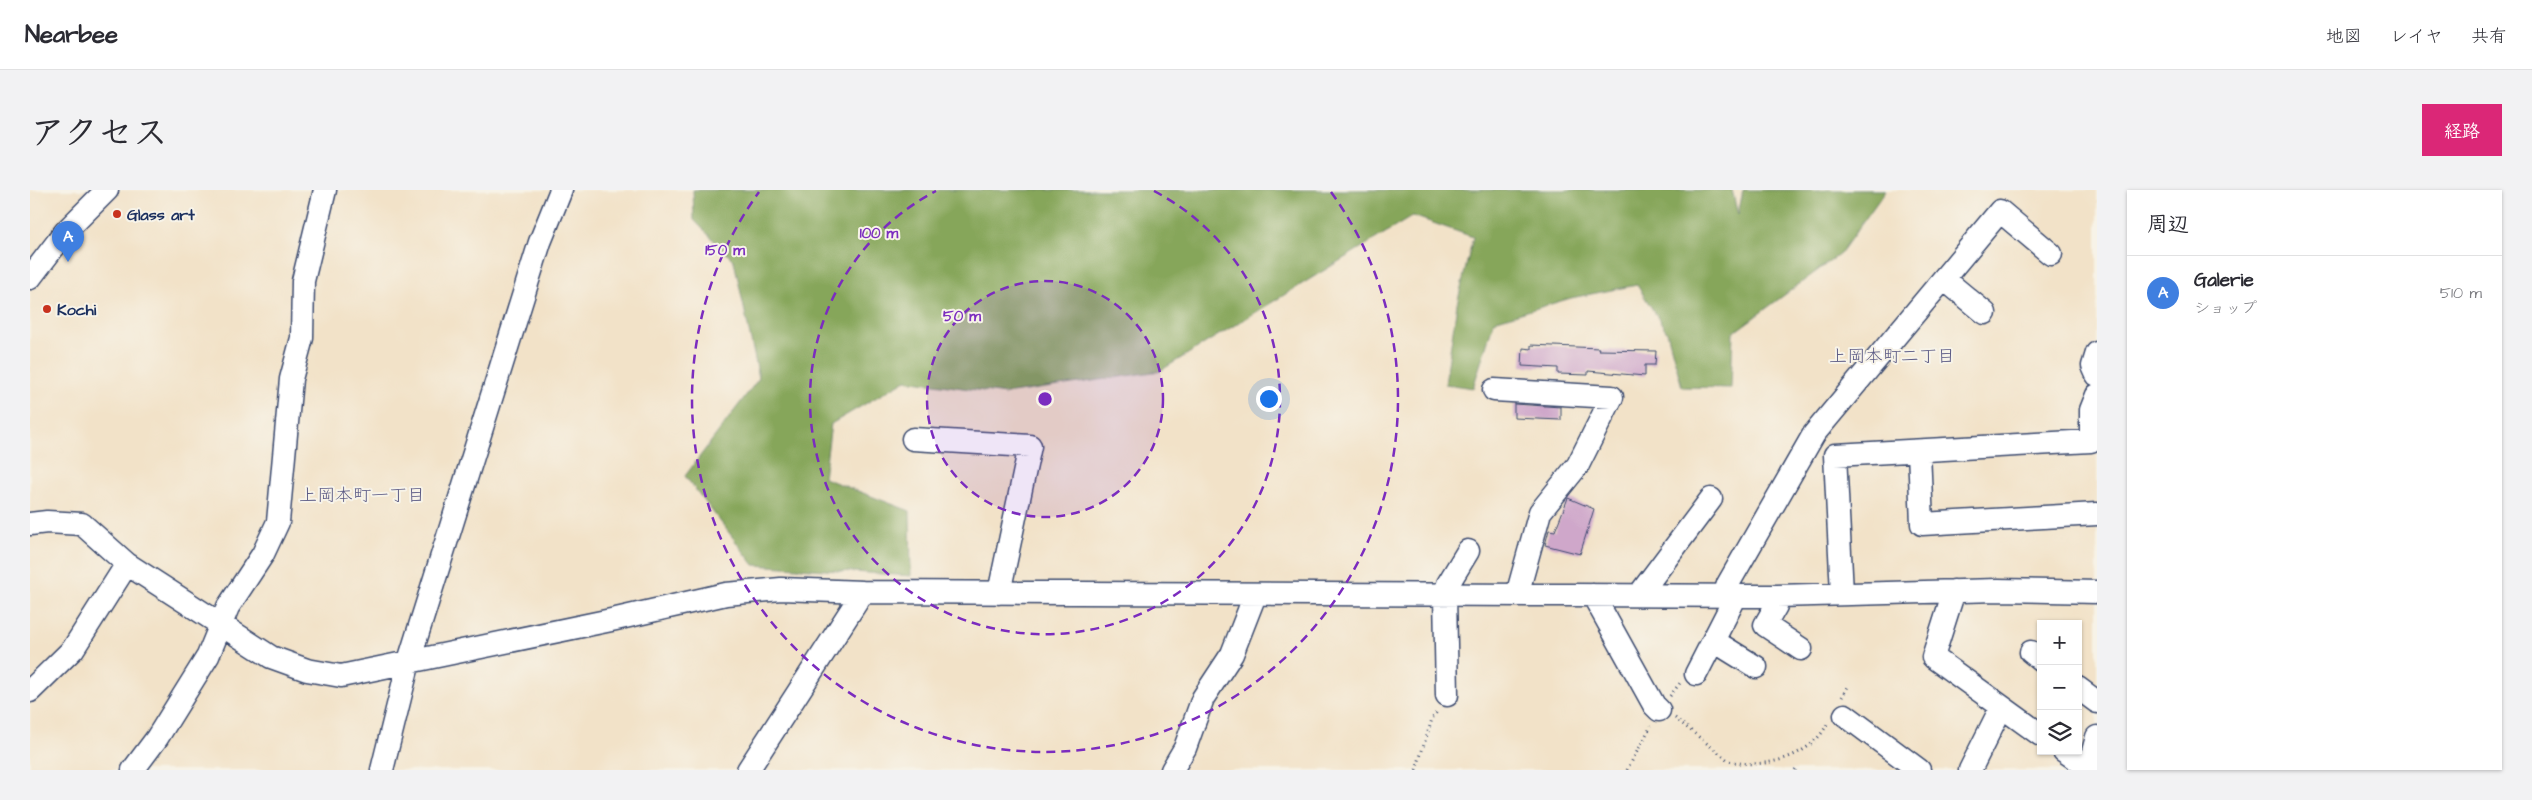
<!DOCTYPE html>
<html lang="ja">
<head>
<meta charset="utf-8">
<style>
	:root { --surface:#fff; --page:#f2f2f3; --text:#2b2b33; --muted:#7c7c81; --line:#e1e1e2; --accent:#db2777 }
	body { margin:0; font-family:"Architects Daughter","Klee One",sans-serif; background:var(--page); color:var(--text) }
	.controls { position:absolute; right:15px; bottom:15px; display:grid; overflow:hidden; border-radius:0px; box-shadow:0 1px 4px #0004 }
	.controls button { width:45px; height:45px; display:grid; place-items:center; padding:0; border:0; border-bottom:1px solid var(--line); background:var(--surface); color:var(--text); font:25px sans-serif }
	.you { position:absolute; left:1238px; top:208px; width:18px; height:18px; margin:-12px; border:4px solid #fff; border-radius:50%; background:#1a73e8; box-shadow:0 0 0 8px #1a73e833 }
	.badge { display:grid; place-items:center; width:32px; height:32px; border-radius:50%; background:var(--accent); color:#fff; font-size:16px; font-weight:700 }
	.pin { position:absolute; translate:-50% -41px; filter:drop-shadow(0 1px 2px #0008) }
	.pin::after { content:''; position:absolute; top:26px; width:18px; height:15px; background:inherit; clip-path:polygon(0 0,100% 0,50% 100%) }
	.list { margin:0; padding:0; list-style:none }
	h2 { display:flex; justify-content:space-between; align-items:center; height:65px; margin:0; padding:0 20px; font-size:21px }
	h2 small { font-size:16px; font-weight:400; color:var(--muted) }
	.list li { display:grid; grid-template-columns:32px 1fr auto; gap:15px; align-items:center; box-sizing:border-box; height:75px; padding:0 20px; border-top:1px solid var(--line) }
	.list b { display:block; font-size:19px; white-space:nowrap }
	.list p { margin:0; font-size:16px; white-space:nowrap; color:var(--muted) }
	.list em { font-size:16px; font-style:normal; color:var(--muted) }
	.icon { flex:none; width:28px; height:28px; fill:none; stroke:currentColor; stroke-width:2; stroke-linecap:round; stroke-linejoin:round }
	.map { position:relative; flex:none; width:2067px; height:580px; overflow:hidden; border-radius:0px }
	header { display:flex; align-items:center; gap:30px; box-sizing:border-box; height:70px; padding:0 25px; background:var(--surface); border-bottom:1px solid var(--line) }
	header strong { font-size:24px }
	nav { display:flex; gap:28px; margin-inline-start:auto; font-size:18px }
	.intro { display:flex; align-items:center; justify-content:space-between; box-sizing:border-box; height:120px; padding:0 30px }
	h1 { margin:0; font-size:35px }
	.button { padding:12px 22px; border-radius:0px; background:var(--accent); color:#fff; font-size:18px; font-weight:700 }
	main { display:flex; gap:30px; padding:0 30px }
	aside { flex:1; background:var(--surface); border-radius:0px; box-shadow:0 1px 4px #0004 }
	.map>svg:first-child { display:block }
	.forest { fill:#86a65a; stroke:#506a5c }
	.building { fill:#cfa7ca }
	.lines { fill:none; stroke-linecap:round; stroke-linejoin:round }
	.minor-casing { stroke:#3b4a6e; stroke-width:25 }
	.path { stroke:#3b4a6e; stroke-width:3; stroke-dasharray:1 4; stroke-linecap:butt }
	.minor { stroke:#fff; stroke-width:22 }
	.ring { fill:none; stroke:#7b2cbf; stroke-width:2.5; stroke-dasharray:9 6 }
	.poi-dot { fill:#c8321e; stroke:#f7f3e8; stroke-width:2 }
	.labels { text-anchor:middle; stroke-width:4; stroke-linejoin:round; paint-order:stroke }
	.poi-label { font-size:16px; font-weight:bold; fill:#1b2f5e; stroke:#f7f3e8; text-anchor:start }
	.neighbourhood-label { font-size:18px; fill:#5a5984; stroke:#f7f3e8 }
	.centre { fill:#7b2cbf; stroke:#f7f3e8; stroke-width:2.5 }
	.ring-label { font-size:15px; text-anchor:middle; font-weight:bold; fill:#7b2cbf; stroke:#f7f3e8; stroke-width:4; stroke-linejoin:round; paint-order:stroke }
</style>
</head>
<body>
<header>
<strong>Nearbee</strong>
<nav><a>地図</a><a>レイヤ</a><a>共有</a></nav>
</header>
<div class="intro"><h1>アクセス</h1><a class="button">経路</a></div>
<main>
<div class="map">
<svg width="2067" height="580" viewBox="0 0 2067 580">
	<rect width="100%" height="100%" fill="#f7f3e8"/>
	<filter id="ink" filterUnits="userSpaceOnUse"><feTurbulence type="fractalNoise" baseFrequency=".02" numOctaves="2"/><feDisplacementMap in="SourceGraphic" scale="10" xChannelSelector="R" yChannelSelector="G"/><feConvolveMatrix kernelMatrix="1 2 1 2 8 2 1 2 1" color-interpolation-filters="sRGB"/></filter>
	<filter id="wash" filterUnits="userSpaceOnUse"><feTurbulence type="fractalNoise" baseFrequency=".0096" numOctaves="4" result="noise"/><feDisplacementMap in="SourceGraphic" scale="20" xChannelSelector="R" yChannelSelector="G"/><feGaussianBlur stdDeviation="1.12" result="paint"/><feColorMatrix in="noise" values="0 0 0 0 0 0 0 0 0 0 0 0 0 0 0 0 0 1.4 0 .05"/><feComposite in="paint" operator="in"/></filter>
	<g filter="url(#wash)">
		<rect width="100%" height="100%" fill="#f2e2c8"/>
		<path class="forest" d="M663 0H1702L1708 25 1713 0H1856L1810 64 1703 143 1701 198 1652 197 1637 142 1607 95 1541 108 1464 131 1443 198 1415 194 1427 114 1443 47 1383 26 1130 181 975 204 876 190 801 234 794 288 880 321 881 386 724 375 655 286 729 188 704 71 664 30Z"/>
		<g id="blocks">
			<path class="building" d="M1501 155 1569 158 1568 160 1626 161 1625 175H1615V186L1558 181V185L1528 184V178L1492 176 1493 158 1501 159Z
				M1484 214 1531 217V230L1484 228Z
				M1538 308 1564 319 1550 364 1515 355 1519 340 1525 341Z"/>
		</g>
	</g>
	<g filter="url(#ink)">
		<use href="#blocks" fill-opacity="0" stroke="#3b4a6e" stroke-width="1"/>
		<g class="lines">
			<g class="minor-casing">
				<path id="minor" d="M0 88 36 41 77 0
					M1914 89 1955 123
					M2067 163 2063 176 2067 185
					M1464 200 1582 207 1548 275 1510 322 1487 405
					M883 249 1000 256 969 403
					M1889 261 1892 334 2067 324
					M0 334 17 332 52 334 97 374 241 467 277 480 311 486 586 429 696 404 751 399 833 402 1747 406 1968 400 2067 402
					M1924 401 1903 467 2011 545
					M1812 403 1805 265 2061 251V220L2067 205
					M1563 405 1624 515 1629 520
					M1609 405 1681 309
					M1694 406 1698 394 1784 244 1970 21 2021 64
					M1747 406 1746 416 1735 435 1771 459
					M1684 451 1726 477
					M2001 462 2011 470
					M1666 484 1706 406
					M2048 498 2067 512
					M0 501 43 459 97 374
					M1417 505 1415 405 1418 394 1438 361
					M1815 525 1889 580
					M2034 561 2059 578
					M103 580 127 548 178 466 198 417 233 364 248 332 261 189 272 148 273 91 295 0
					M352 580 379 471 510 52 531 0
					M718 580 833 402
					M1142 580 1155 558 1173 508 1202 464 1225 405
					M1940 580 1971 518
					M2058 580 2067 547"/>
			</g>
			<path class="path" d="M1640 506 1650 493
				M1812 507 1819 495
				M1645 528 1699 571C1733 580 1783 567 1798 532
				M1386 580 1402 529 1408 520
				M1597 580 1621 536
				M1765 580 1767 577"/>
			<use href="#minor" class="minor"/>
		</g>
	</g>
	<circle cx="1015" cy="209" r="118" fill="#7b2cbf" fill-opacity=".12"/>
	<g class="ring">
		<circle cx="1015" cy="209" r="118"/>
		<path d="M1124 1A235 235 0 1 1 906 1"/>
		<path d="M1301 2A353 353 0 1 1 729 2"/>
	</g>
	<g class="poi-dot">
		<circle cx="87" cy="24" r="5"/>
		<circle cx="17" cy="119" r="5"/>
	</g>
	<g class="labels">
		<g class="poi-label">
			<text x="97" y="30">Glass art</text>
			<text x="27" y="125">Kochi</text>
		</g>
		<g class="neighbourhood-label">
			<text x="1862" y="172">上岡本町二丁目</text>
			<text x="332" y="311">上岡本町一丁目</text>
		</g>
	</g>
	<circle cx="1015" cy="209" r="8" class="centre"/>
	<g class="ring-label">
		<text x="849" y="48">100 m</text>
		<text x="695" y="65">150 m</text>
		<text x="932" y="131">50 m</text>
	</g>
</svg>
<div class="controls">
<button>+</button>
<button>−</button>
<button><svg class="icon" aria-label="layers" viewBox="0 0 24 24"><path d="M12 4l9 5-9 5-9-5zM3 14l9 5 9-5"/></svg></button>
</div>
<div class="you"></div>
<div class="pin badge" style="left:38px;top:72px;background:#3f7fe0">A</div>
</div>
<aside>
<h2>周辺<small></small></h2>
<ul class="list">
<li><span class="badge" style="background:#3f7fe0">A</span><div><b>Galerie</b><p>ショップ</p></div><em>510 m</em></li>
</ul>
</aside>
</main>
</body>
</html>
